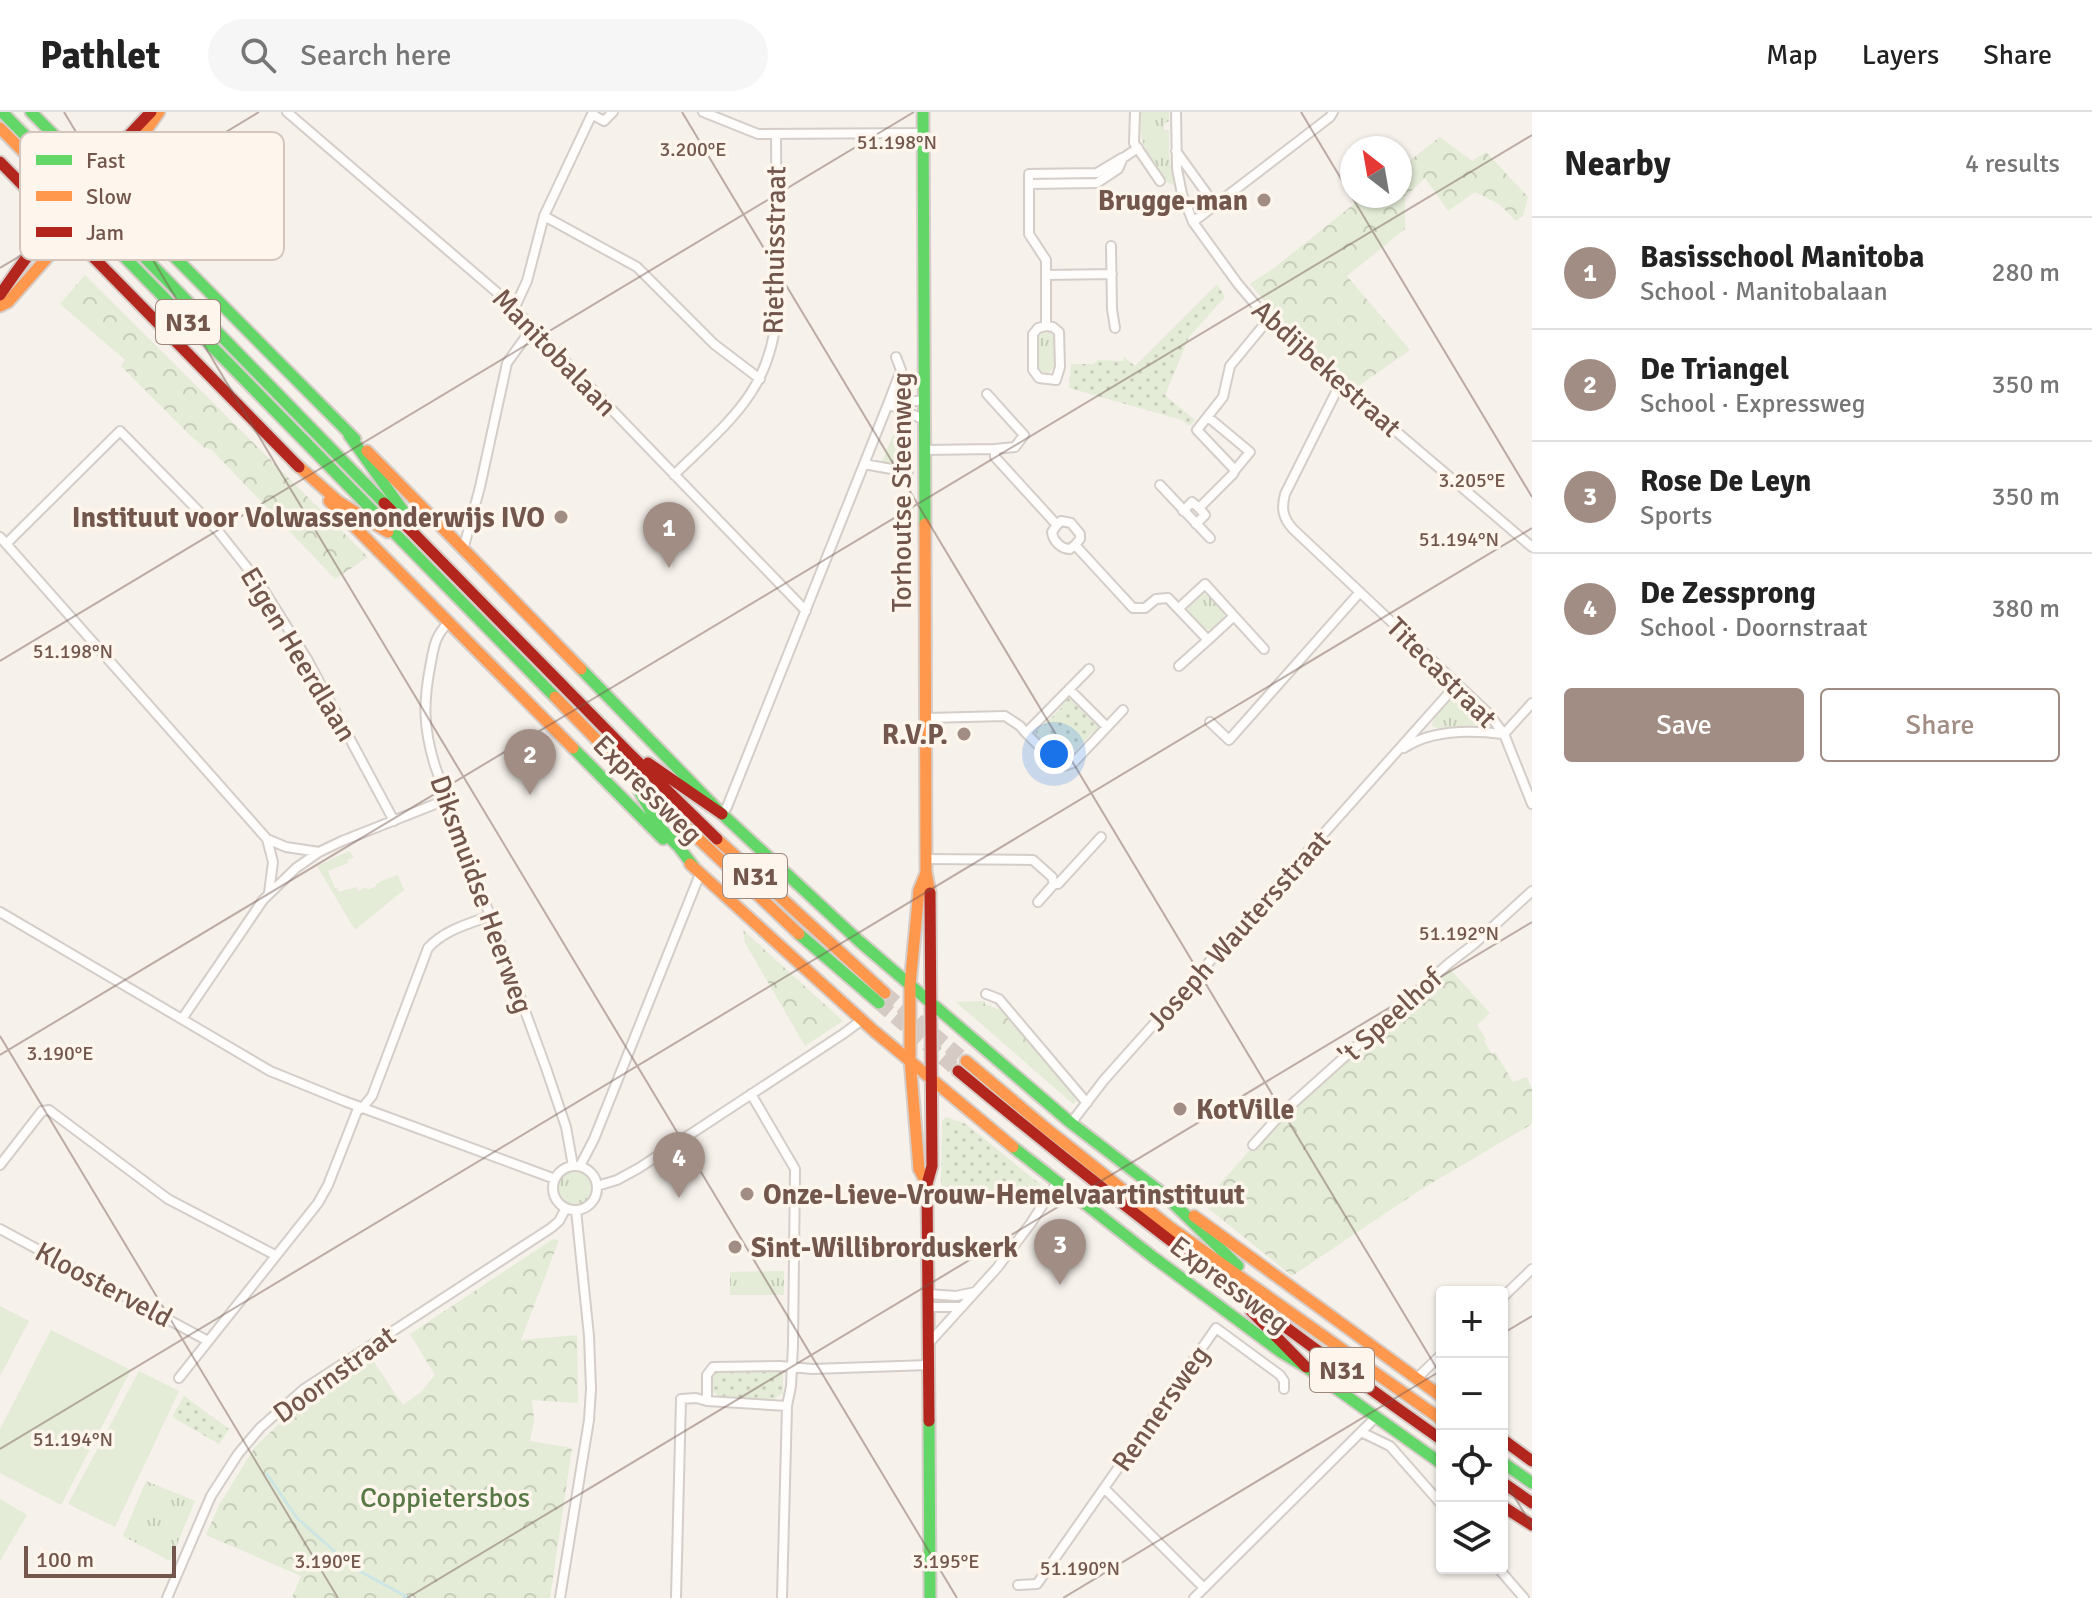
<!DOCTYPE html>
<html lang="en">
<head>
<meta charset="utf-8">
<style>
	:root { --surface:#fff; --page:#f6f6f6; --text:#222; --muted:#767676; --line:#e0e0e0; --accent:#a18d84 }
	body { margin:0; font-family:Signika,sans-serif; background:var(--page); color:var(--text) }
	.controls { position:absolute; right:24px; bottom:24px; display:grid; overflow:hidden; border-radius:8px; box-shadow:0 2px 6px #0004 }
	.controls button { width:72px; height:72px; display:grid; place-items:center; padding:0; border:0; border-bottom:2px solid var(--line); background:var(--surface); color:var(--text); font:40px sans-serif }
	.compass { position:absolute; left:1340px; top:24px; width:72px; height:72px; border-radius:50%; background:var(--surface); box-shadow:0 2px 6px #0004; rotate:329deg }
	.scale { position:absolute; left:24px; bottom:20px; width:152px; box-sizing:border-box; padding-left:8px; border:4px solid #73574d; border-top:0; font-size:22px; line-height:28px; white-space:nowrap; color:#73574d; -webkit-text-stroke:6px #fef6ed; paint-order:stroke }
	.you { position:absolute; left:1054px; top:642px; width:28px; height:28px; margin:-20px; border:6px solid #fff; border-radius:50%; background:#1a73e8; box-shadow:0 0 0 12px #1a73e833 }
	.badge { display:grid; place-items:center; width:52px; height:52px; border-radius:50%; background:var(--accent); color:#fff; font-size:26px; font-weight:700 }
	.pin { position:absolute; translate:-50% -66px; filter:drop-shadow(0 2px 4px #0008) }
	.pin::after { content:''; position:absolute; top:42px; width:28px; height:24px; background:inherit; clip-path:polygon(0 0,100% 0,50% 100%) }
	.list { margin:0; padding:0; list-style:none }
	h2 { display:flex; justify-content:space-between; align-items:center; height:104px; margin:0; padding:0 32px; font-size:34px }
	h2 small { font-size:26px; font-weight:400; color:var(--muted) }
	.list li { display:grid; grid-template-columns:52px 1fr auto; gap:24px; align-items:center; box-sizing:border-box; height:112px; padding:0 32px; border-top:2px solid var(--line) }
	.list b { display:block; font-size:30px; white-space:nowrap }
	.list p { margin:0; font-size:26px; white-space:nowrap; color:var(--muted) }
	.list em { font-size:26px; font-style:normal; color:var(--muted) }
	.actions { display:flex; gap:16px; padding:24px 32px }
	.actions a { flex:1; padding:18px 0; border:2px solid var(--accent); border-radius:8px; text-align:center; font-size:28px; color:var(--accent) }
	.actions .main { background:var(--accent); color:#fff }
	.icon { flex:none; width:44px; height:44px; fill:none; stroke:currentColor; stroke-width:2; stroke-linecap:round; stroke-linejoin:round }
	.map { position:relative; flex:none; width:1532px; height:1486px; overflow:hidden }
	header { display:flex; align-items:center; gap:48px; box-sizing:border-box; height:112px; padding:0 40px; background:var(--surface); border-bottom:2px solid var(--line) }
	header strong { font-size:38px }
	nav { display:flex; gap:44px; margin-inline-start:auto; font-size:28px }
	.search { width:560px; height:72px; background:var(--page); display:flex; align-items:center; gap:20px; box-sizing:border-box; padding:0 28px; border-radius:44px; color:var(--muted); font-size:30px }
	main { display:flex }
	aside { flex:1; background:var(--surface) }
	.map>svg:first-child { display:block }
	.grass { fill:url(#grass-tufts) }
	.forest { fill:url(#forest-crowns) }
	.park { fill:url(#park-dots) }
	.garden { fill:#e4ecd7 }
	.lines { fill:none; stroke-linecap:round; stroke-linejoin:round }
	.stream { stroke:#cde6e5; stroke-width:3 }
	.highway-tunnel { stroke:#d5cac4; stroke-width:14; stroke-dasharray:14 7; stroke-linecap:butt }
	.street-casing { stroke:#d5cdc8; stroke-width:12 }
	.fast-casing { stroke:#d6cdc8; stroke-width:15 }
	.slow-casing { stroke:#d6cdc8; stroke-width:15 }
	.jam-casing { stroke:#d6cdc8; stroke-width:15 }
	.street { stroke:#fefdfc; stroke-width:8 }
	.fast { stroke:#63d668; stroke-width:11 }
	.slow { stroke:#ff974d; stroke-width:11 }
	.jam { stroke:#b3261e; stroke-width:11 }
	.ticks { fill:none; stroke:#73574d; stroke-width:2; stroke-opacity:0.45 }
	.poi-dot { fill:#a18d84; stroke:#fef6ed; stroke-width:3 }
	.labels { text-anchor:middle; stroke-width:7; stroke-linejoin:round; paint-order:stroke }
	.shield { fill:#fef6ed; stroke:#9d877d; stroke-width:2 }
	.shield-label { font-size:26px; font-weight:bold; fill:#73574d }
	.poi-label { font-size:28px; font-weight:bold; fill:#73574d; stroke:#fef6ed; text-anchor:end }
	.street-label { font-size:28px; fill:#73574d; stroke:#fef6ed }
	.park-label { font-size:28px; fill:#587845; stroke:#fef6ed }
	.key { fill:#fef6ed; stroke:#d4c6bd; stroke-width:2 }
	.key-label { font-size:22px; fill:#73574d }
	.ticks-label { font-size:20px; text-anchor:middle; fill:#73574d; stroke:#fef6ed; stroke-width:7; stroke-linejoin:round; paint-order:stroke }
</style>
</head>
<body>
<header>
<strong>Pathlet</strong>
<div class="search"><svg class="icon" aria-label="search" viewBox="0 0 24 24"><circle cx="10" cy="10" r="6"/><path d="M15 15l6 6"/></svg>Search here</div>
<nav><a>Map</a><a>Layers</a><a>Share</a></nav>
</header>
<main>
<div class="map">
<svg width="1532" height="1486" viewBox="0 0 1532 1486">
	<defs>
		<pattern id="grass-tufts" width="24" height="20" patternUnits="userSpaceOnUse" patternTransform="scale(2)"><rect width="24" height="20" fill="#e4ecd7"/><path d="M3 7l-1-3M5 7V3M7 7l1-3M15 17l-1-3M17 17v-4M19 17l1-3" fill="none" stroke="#c7ccba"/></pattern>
		<pattern id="forest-crowns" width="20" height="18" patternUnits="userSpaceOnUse" patternTransform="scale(2)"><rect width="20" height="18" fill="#e4ecd7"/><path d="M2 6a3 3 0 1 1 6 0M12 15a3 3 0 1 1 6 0" fill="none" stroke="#c7ccba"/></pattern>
		<pattern id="park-dots" width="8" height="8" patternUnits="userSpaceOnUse" patternTransform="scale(2)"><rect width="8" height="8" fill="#e4ecd7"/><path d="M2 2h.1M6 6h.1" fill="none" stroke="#c7ccba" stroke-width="1.8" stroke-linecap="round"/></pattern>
	</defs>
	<rect width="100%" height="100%" fill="#f6f1eb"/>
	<path class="grass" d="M1140 0H1169V9L1164 12V18H1169V43L1174 73 1162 68 1165 66C1145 38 1140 36 1140 0Z
		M1043 220 1051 221 1055 227V255L1048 261 1041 259 1038 254V226Z
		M897 313 906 315V331H905L904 336 906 337 907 356 881 352Z
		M1203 482 1210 484 1224 502 1223 508 1211 518 1203 516 1188 498 1190 492Z
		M1456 585C1467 587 1481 600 1485 610L1484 613 1437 616 1432 614C1432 604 1447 590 1456 585Z
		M556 1076a18 18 0 1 1 36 0a18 18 0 1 1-36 0Z
		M784 1159V1183H730V1160Z
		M146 1369 195 1389 170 1449 123 1424Z"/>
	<path class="forest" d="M1440 25 1472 49 1486 40 1528 85 1523 104 1516 109 1499 92 1475 80 1448 99 1425 66 1405 85V117L1347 164 1410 238 1357 275 1285 213 1250 172 1274 156 1364 84H1400V56Z
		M85 163 368 445 335 467 211 337 205 336 193 326 121 254 125 248 60 192Z
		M743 818 843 909 805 934 745 831Z
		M1448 855 1490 901 1477 913 1486 927 1484 929 1492 942 1495 940 1513 970 1527 965 1532 977V1012L1420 1078 1292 1164 1203 1092 1253 1034 1284 1003Z
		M984 889 985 892 1003 899 1072 982 1076 989 1073 992 956 890Z
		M553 1127 559 1128 521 1228 577 1223 578 1291 532 1288 534 1309 530 1329 572 1336 550 1486H292L301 1464 206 1423 219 1393 255 1335 301 1291 372 1247 403 1293 421 1280 435 1263 410 1222Z"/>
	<path class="park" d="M1217 172 1225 185 1189 225 1165 283 1195 308 1190 314 1182 308 1069 276 1071 252H1093L1098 248 1123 249 1124 245 1135 254Z
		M1068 586 1075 588 1099 614 1095 622H1091L1072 642V646L1065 650 1058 648 1035 623 1038 614H1043L1062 595V590Z
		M946 1005 966 1012 1041 1073 1029 1093 1006 1078 941 1081 942 1009Z
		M719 1258 779 1259 783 1262V1281L774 1287 724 1288 709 1277C710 1268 710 1262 719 1258Z
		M184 1284 229 1317 219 1332 172 1305Z"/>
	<path class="garden" d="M349 739 354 745 347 748 348 751 328 759 335 776H337L339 780 356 775 358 779 366 775 368 778 376 774V772L384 768 398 763 404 778 355 818 317 754Z
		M0 1194 29 1209 0 1264Z
		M51 1218 131 1258 61 1393 0 1361V1317Z
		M139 1259 179 1279 115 1415 68 1392Z
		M0 1387 27 1403 0 1449Z"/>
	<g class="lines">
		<path class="stream" d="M267 1362 297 1406 352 1455 409 1486"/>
		<path class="highway-tunnel" d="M59 58 111 111
			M51 68 101 121
			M885 881 966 949
			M879 891 958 959"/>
		<g class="street-casing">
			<path id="street" d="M287 0 507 189 806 499
				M703 0 758 22 924 21
				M1135 0 1134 31 1160 69
				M1176 0 1177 57 1182 82 1193 110 1238 172 1277 218 1532 435
				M593 3 604 9 613 0
				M1176 39 1215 93
				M1029 72V62L1097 61 1122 46
				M544 104 637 155 714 232 760 267
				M1193 110 1330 5 1333 0
				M1111 134 1112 197 1115 216
				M1046 163 1112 162
				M514 197 527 169 544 104 593 0
				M1046 214 1053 215 1059 220 1060 255 1056 268 1039 266 1033 258V222L1038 216 1046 214V148L1029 122V72L1097 71 1118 57 1123 46 1138 36
				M1340 272 1285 382C1281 397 1283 406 1293 417L1488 601 1504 622 1532 692
				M987 282 1024 323 1015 335 995 337V345L1057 413 1052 420C1053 429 1061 437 1070 437L1075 433
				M888 292 925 308
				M889 292 925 288
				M1208 305 1250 340 1235 358
				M925 338 995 337
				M864 352 908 360
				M674 363C729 309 773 278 777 195L776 22
				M1160 373 1210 426
				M1183 399 1192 390 1199 396 1233 362 1235 358 1197 318 1223 285 1230 254 1268 208
				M1196 412 1205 403 1199 396
				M1057 413 1061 409 1071 411 1080 422V427L1075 433 1133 496H1145L1156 487 1168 486 1208 528 1234 504 1205 472 1179 496
				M0 425 267 727 286 735 319 740
				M6 432 120 319 218 419 260 472 307 547 394 709
				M463 438 480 375 507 251 532 216
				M1234 504 1264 537
				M448 511C436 523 434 533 431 550 423 590 423 615 435 654L546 956 566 1015 573 1054
				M1179 554 1208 528
				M927 606 1005 604 1020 614 1026 621 1089 557
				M1210 610 1229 628 1360 480
				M1107 615 1123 598
				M1026 621 1055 650 1064 654 1073 651 1107 615 1069 577
				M1504 622 1532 591
				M1404 636C1432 617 1471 618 1503 622
				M722 702 727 695 888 292 901 258 896 245
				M267 727 273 750 269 781
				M926 747 1033 748 1052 765 1054 772 1038 790
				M1054 772H1058L1101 725
				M0 800 270 959 344 989 555 1067
				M986 882 999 887 1087 991
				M182 907 263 788 296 756 319 740 342 729 448 687
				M751 982 795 1057 793 1233 791 1274 787 1294 782 1486
				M1071 1011 1104 968 1457 572
				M1253 1033 1281 1002 1448 852 1474 832 1532 779
				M0 1053 42 999 49 998 168 1087 275 1143
				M580 1054 594 1027 700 762
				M553 1076a22 22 0 1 1 44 0a22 22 0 1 1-44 0Z
				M597 1074 617 1068 639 1056 843 922 862 908
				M0 1117 208 1229
				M928 1182 956 1184 975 1180
				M1502 1186 1532 1157
				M929 1195H962
				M929 1231 997 1156 1031 1111 1058 1069
				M179 1266 318 1091 328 1073 357 999 363 995 372 984 428 836C444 818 468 812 490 804
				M1416 1267 1442 1242
				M707 1289V1263L713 1255 780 1254 812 1257 929 1253
				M1361 1320 1390 1334 1442 1393
				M1104 1376 1204 1476
				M1498 1456 1524 1486
				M1018 1473 1037 1472 1216 1216 1280 1263 1284 1269V1277
				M167 1486 211 1384 238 1342 260 1316 304 1277 551 1116 559 1109 566 1096
				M560 1486 589 1308 591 1277 589 1224 576 1098
				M676 1486 681 1287 696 1286 707 1289 787 1294
				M1194 1486 1376 1305"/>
		</g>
		<g class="fast-casing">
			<path id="fast" d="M2 0 59 58
				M31 0 355 327
				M923 0 925 412
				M111 111 384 391
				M101 121 555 585
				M349 323 404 400
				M581 557 722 702 859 829 1071 1011 1179 1094
				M573 636 663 727
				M637 675 661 717 678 734 694 755
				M799 822 879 891
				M1013 1035 1153 1145 1281 1240 1306 1255 1442 1352
				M1173 1091 1238 1154
				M929 1309 930 1486
				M1502 1350 1532 1371"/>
		</g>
		<g class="slow-casing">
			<path id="slow" d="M0 16 51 68
				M0 194 8 190 69 121 106 75 159 0
				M367 339 581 557
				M295 351 339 390 388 420
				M329 389 573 636
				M925 412 926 760 930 781
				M555 585 629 661 799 822
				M717 727 885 881
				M690 752 874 919 1013 1035
				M926 761 919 778 910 873V948L919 1057 927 1072
				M966 949 1042 1013 1171 1116 1442 1308
				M1194 1104 1442 1285"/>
		</g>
		<g class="jam-casing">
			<path id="jam" d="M0 50 299 355
				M0 183C45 117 95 57 151 0
				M384 391 630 642 717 727
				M648 651 722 702
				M958 959C1114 1089 1276 1211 1442 1328
				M1251 1199 1306 1255
				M929 1309 927 1072 932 1054 930 781
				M1502 1327 1532 1349
				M1502 1370 1532 1391
				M1502 1394 1532 1413"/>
		</g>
		<use href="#street" class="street"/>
		<use href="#fast" class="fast"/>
		<use href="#slow" class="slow"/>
		<use href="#jam" class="jam"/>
	</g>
	<path class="ticks" d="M64 0 957 1486M682 0 1442 1265M1301 0 1532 385M0 156 259 0M0 549 914 0M0 924 338 1486M0 943 1532 23M1502 1222 1532 1204M0 1337 1532 416M1502 1364 1532 1414M407 1486 1532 810M1063 1486 1442 1258"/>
	<g class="poi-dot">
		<circle cx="1264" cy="88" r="8"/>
		<circle cx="561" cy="405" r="8"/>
		<circle cx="964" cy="622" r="8"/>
		<circle cx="1180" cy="997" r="8"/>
		<circle cx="747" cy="1082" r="8"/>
		<circle cx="735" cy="1135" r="8"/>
	</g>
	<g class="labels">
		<g class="shield">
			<rect x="156" y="188" width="64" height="44" rx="6"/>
			<rect x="723" y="742" width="64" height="44" rx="6"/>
			<rect x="1310" y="1236" width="64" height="44" rx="6"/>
		</g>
		<g class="shield-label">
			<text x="188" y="219">N31</text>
			<text x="755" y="773">N31</text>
			<text x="1342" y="1267">N31</text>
		</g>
		<g class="poi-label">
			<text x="1248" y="98">Brugge-man</text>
			<text x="545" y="415">Instituut voor Volwassenonderwijs IVO</text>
			<text x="948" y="632">R.V.P.</text>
			<text x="1196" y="1007" text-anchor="start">KotVille</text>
			<text x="763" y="1092" text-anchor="start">Onze-Lieve-Vrouw-Hemelvaartinstituut</text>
			<text x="751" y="1145" text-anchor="start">Sint-Willibrorduskerk</text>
		</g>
		<g class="street-label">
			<text transform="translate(774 138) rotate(-89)" y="10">Riethuisstraat</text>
			<text transform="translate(555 240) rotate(46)" y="10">Manitobalaan</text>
			<text transform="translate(1327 256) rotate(42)" y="10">Abdijbekestraat</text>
			<text transform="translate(901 380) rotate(-90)" y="10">Torhoutse Steenweg</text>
			<text transform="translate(299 542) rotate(59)" y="10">Eigen Heerdlaan</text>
			<text transform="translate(1442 560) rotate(45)" y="10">Titecastraat</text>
			<text transform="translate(648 677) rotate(45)" y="10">Expressweg</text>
			<text transform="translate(482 782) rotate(70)" y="10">Diksmuidse Heerweg</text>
			<text transform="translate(1238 818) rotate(-48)" y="10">Joseph Wautersstraat</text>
			<text transform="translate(1390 904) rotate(-42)" y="10">'t Speelhof</text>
			<text transform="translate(104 1172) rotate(28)" y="10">Kloosterveld</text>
			<text transform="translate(1230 1172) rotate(37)" y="10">Expressweg</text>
			<text transform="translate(334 1262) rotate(-36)" y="10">Doornstraat</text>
			<text transform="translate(1160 1296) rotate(-55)" y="10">Rennersweg</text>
		</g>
		<g class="park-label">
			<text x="445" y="1395">Coppietersbos</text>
		</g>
	</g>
	<rect x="20" y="20" width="264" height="128" rx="12" class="key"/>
	<rect x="36" y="43" width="36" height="10" fill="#63d668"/>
	<rect x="36" y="79" width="36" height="10" fill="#ff974d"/>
	<rect x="36" y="115" width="36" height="10" fill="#b3261e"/>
	<g class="key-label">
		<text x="86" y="56">Fast</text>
		<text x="86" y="92">Slow</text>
		<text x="86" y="128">Jam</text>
	</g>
	<g class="ticks-label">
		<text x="897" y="37">51.198°N</text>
		<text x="693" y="44">3.200°E</text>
		<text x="1472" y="375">3.205°E</text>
		<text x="1459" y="434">51.194°N</text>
		<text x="73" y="546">51.198°N</text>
		<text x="1459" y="828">51.192°N</text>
		<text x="60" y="948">3.190°E</text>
		<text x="73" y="1334">51.194°N</text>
		<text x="328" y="1456">3.190°E</text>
		<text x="946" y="1456">3.195°E</text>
		<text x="1080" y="1463">51.190°N</text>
	</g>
</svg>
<div class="controls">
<button>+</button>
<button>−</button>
<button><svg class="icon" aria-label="locate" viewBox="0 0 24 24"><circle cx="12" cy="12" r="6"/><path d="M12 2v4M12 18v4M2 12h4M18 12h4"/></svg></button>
<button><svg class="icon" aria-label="layers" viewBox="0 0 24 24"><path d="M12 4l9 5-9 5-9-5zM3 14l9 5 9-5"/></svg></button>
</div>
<svg class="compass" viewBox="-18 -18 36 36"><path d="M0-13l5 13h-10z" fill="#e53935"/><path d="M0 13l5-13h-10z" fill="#767676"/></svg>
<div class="scale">100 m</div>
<div class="you"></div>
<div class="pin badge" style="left:669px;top:456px">1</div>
<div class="pin badge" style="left:530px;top:683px">2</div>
<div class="pin badge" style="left:1060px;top:1173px">3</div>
<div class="pin badge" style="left:679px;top:1086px">4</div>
</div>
<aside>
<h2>Nearby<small>4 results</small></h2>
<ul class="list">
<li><span class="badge">1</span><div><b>Basisschool Manitoba</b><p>School · Manitobalaan</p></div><em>280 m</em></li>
<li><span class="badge">2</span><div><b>De Triangel</b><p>School · Expressweg</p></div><em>350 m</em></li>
<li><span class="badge">3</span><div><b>Rose De Leyn</b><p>Sports</p></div><em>350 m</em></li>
<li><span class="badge">4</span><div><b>De Zessprong</b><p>School · Doornstraat</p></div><em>380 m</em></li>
</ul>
<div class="actions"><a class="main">Save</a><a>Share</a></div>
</aside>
</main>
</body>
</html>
